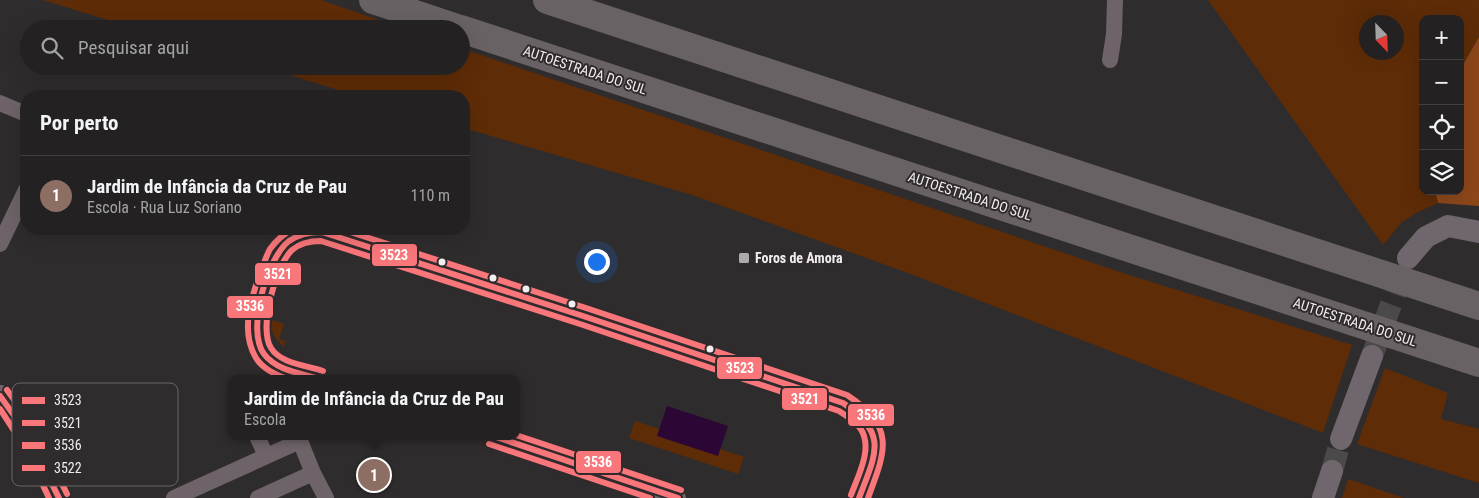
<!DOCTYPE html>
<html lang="pt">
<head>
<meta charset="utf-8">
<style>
	:root { --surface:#232122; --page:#2b292a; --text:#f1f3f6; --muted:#a3a3a5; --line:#403e40; --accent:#bca0f2 }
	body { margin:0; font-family:"Roboto Condensed",sans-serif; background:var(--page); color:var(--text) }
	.controls { position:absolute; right:15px; top:15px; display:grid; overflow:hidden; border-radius:10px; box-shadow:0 5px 20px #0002 }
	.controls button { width:45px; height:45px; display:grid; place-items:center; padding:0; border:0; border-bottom:1px solid var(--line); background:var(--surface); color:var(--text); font:25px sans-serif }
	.compass { position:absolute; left:1359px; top:15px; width:45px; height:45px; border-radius:50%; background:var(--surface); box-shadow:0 5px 20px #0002; rotate:157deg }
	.you { position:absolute; left:596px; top:261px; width:18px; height:18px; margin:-12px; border:4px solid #fff; border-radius:50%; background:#1a73e8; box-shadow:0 0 0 8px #1a73e833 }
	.badge { display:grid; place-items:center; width:32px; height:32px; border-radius:50%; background:var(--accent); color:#fff; font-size:16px; font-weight:700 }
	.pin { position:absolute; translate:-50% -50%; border:2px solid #fff; box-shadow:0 1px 5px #0006 }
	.popup { position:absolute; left:228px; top:375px; width:292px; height:65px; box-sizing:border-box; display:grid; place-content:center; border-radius:10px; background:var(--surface); filter:drop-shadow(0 1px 4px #0005); font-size:16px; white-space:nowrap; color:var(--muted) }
	.popup b { font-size:19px; color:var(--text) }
	.popup::after { content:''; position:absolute; left:50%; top:100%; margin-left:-10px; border:10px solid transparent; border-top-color:var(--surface) }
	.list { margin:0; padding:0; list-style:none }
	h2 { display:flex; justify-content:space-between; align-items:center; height:65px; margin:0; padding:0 20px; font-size:21px }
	h2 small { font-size:16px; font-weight:400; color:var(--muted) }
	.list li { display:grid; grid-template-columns:32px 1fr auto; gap:15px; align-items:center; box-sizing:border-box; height:80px; padding:0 20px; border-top:1px solid var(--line) }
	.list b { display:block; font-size:19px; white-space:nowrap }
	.list p { margin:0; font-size:16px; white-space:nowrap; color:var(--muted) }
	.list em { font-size:16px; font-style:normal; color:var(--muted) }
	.icon { flex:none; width:28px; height:28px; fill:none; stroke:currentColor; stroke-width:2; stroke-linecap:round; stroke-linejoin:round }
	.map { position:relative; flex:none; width:1479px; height:498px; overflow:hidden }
	.search { position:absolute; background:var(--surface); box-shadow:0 5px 20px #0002; left:20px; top:20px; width:450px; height:55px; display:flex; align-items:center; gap:12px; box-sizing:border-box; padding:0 18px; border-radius:28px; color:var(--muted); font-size:19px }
	.panel { position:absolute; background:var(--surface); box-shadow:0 5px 20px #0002; left:20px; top:90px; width:450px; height:145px; border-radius:20px }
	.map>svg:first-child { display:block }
	.green { fill:#5e2c07; fill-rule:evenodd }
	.forest { fill:#8c4719 }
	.water { fill:#2c0735 }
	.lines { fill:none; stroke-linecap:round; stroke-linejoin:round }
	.secondary-tunnel { stroke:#4c494a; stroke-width:22; stroke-dasharray:22 11; stroke-linecap:butt }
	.street { stroke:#6d6369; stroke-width:16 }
	.secondary { stroke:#70666d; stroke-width:22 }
	.highway { stroke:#696265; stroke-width:28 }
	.bus-1-casing { stroke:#302b2c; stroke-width:10 }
	.bus-2-casing { stroke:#302b2c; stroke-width:10 }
	.bus-3-casing { stroke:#302b2c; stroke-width:10 }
	.bus-4-casing { stroke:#302b2c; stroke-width:10 }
	.bus-1 { stroke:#f9767a; stroke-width:6 }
	.bus-2 { stroke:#f9767a; stroke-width:6 }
	.bus-3 { stroke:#f9767a; stroke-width:6 }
	.bus-4 { stroke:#f9767a; stroke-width:6 }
	.poi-dot { fill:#aeaaab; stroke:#302b2c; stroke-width:2 }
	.bus-dot { fill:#f2eeef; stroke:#302b2c; stroke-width:2 }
	.labels { text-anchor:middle; stroke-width:4; stroke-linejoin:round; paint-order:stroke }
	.street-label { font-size:14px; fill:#f2eeef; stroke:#302b2c }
	.poi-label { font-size:14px; font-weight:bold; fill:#f2eeef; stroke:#302b2c; text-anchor:start }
	.key { fill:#302b2c; stroke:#6a6666; stroke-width:1 }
	.key-label { font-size:14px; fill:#f2eeef }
	.line-badge { stroke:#302b2c; stroke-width:2 }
	.badge-label { font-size:14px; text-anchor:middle; font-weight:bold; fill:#fff }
</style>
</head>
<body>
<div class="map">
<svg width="1479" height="498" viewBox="0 0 1479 498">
	<rect width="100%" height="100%" fill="#2f2c2d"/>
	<path class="green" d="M43 0H321L405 29H137Z
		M1208 0H1479V37L1460 70V19H1423V134L1420 139 1423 148V191H1435L1438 203 1416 213 1401 223 1383 245ZM1366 22H1396V52H1366Z
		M461 48 1123 273 1352 345 1323 433 908 273 692 195 464 128V96H358L260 66H461Z
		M273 320 284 324 279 339 285 341 284 347C276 340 268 330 273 320Z
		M1385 368 1448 393 1441 419 1479 429V483L1357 444Z
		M635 421 660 429 658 435 718 455 720 449 744 457 738 474 629 438Z
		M1348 479 1404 498H1342Z"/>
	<path class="forest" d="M1479 37V206L1438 203 1435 191H1460V70Z"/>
	<path class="water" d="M667 406 728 426 718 456 657 436Z"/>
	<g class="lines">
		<path class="secondary-tunnel" d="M1372 356 1406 264
			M1332 471 1341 439"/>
		<path class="street" d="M1110 60 1114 34 1115 0
			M0 103 26 114
			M0 244 26 190
			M320 379C306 374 287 371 275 364 238 341 266 286 276 256 288 238 300 232 322 232 496 287 670 344 843 403 891 430 874 456 859 498
			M257 436 266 456
			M492 436 678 498
			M313 473 326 498
			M174 498 300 441 313 473 258 498"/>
		<path class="secondary" d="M1408 258 1426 237 1448 226 1479 232
			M0 396C27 425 43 463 59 498
			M1341 439 1372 356
			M1323 498 1332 471"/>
		<path class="highway" d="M373 0 460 29
			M547 0 1479 306
			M461 29 1479 363"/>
		<g class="bus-1-casing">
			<path id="bus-1" d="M319 379C301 373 277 371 264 354 246 330 267 258 289 241 299 234 310 232 322 232L583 316 843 403C889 434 876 453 859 498
				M0 396 26 432 59 498
				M493 436 678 498"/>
		</g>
		<g class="bus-2-casing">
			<path id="bus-2" d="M323 371C306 365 281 364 271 348 258 328 276 265 292 250 300 243 310 241 321 241L580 324 839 411C847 416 855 421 860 428 874 447 858 476 851 495
				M0 409 26 449 49 498
				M489 444 650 498"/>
		</g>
		<g class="bus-3-casing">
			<path id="bus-3" d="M341 229 586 308 847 395C896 427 886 450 868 498
				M288 379C276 375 263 369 256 358 240 331 251 298 261 271 264 264 266 256 270 249 276 241 283 234 293 229
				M516 435 681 490"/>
		</g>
		<g class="bus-4-casing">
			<path id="bus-4" d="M7 390 34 427 67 494"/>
		</g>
		<use href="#bus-1" class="bus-1"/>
		<use href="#bus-2" class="bus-2"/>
		<use href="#bus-3" class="bus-3"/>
		<use href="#bus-4" class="bus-4"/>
	</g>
	<rect class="poi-dot" x="738" y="252" width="12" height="12" rx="2.5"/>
	<g class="bus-dot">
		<circle cx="442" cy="262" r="4.5"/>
		<circle cx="493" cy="278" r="4.5"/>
		<circle cx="526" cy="289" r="4.5"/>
		<circle cx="572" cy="304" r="4.5"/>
		<circle cx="710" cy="349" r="4.5"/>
	</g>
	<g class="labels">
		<g class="street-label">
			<text transform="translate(585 70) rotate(18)" y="5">AUTOESTRADA DO SUL</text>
			<text transform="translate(970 196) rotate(18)" y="5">AUTOESTRADA DO SUL</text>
			<text transform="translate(1355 322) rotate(18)" y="5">AUTOESTRADA DO SUL</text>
		</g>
		<g class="poi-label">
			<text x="755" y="263">Foros de Amora</text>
		</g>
	</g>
	<rect x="12" y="383" width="166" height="103" rx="8" class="key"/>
	<rect x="22" y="397" width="23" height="7" fill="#f9767a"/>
	<rect x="22" y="420" width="23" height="6" fill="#f9767a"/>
	<rect x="22" y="442" width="23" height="7" fill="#f9767a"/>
	<rect x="22" y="465" width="23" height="6" fill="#f9767a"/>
	<g class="key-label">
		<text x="54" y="405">3523</text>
		<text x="54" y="428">3521</text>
		<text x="54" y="450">3536</text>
		<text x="54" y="473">3522</text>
	</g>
	<g class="line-badge">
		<rect x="371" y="243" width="47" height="24" rx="5" fill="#f9767a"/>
		<rect x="254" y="262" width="48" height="24" rx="5" fill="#f9767a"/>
		<rect x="226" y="295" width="48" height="24" rx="5" fill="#f9767a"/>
		<rect x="716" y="356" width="47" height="24" rx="5" fill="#f9767a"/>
		<rect x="781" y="387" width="47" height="24" rx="5" fill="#f9767a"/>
		<rect x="847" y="403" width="48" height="24" rx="5" fill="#f9767a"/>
		<rect x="575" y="450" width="47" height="24" rx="5" fill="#f9767a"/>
	</g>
	<g class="badge-label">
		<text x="394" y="260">3523</text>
		<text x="278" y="279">3521</text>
		<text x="250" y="311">3536</text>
		<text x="740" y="373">3523</text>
		<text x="805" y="404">3521</text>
		<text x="871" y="420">3536</text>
		<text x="598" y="467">3536</text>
	</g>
</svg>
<div class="controls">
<button>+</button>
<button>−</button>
<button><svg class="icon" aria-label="locate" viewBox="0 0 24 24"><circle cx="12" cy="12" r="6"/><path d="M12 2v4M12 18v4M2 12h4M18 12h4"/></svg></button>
<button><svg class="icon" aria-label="layers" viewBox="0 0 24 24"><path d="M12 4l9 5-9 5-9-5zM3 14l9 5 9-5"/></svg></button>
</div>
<svg class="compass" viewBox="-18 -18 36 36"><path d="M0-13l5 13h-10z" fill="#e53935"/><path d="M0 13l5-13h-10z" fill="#a3a3a5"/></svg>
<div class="you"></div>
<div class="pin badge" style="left:374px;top:475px;background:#8d6e63">1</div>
<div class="popup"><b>Jardim de Infância da Cruz de Pau</b>Escola</div>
<div class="search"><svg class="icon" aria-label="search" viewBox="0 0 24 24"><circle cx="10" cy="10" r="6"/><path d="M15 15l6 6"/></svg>Pesquisar aqui</div>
<section class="panel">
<h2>Por perto<small></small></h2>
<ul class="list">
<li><span class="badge" style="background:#8d6e63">1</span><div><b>Jardim de Infância da Cruz de Pau</b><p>Escola · Rua Luz Soriano</p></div><em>110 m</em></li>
</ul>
</section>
</div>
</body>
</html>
